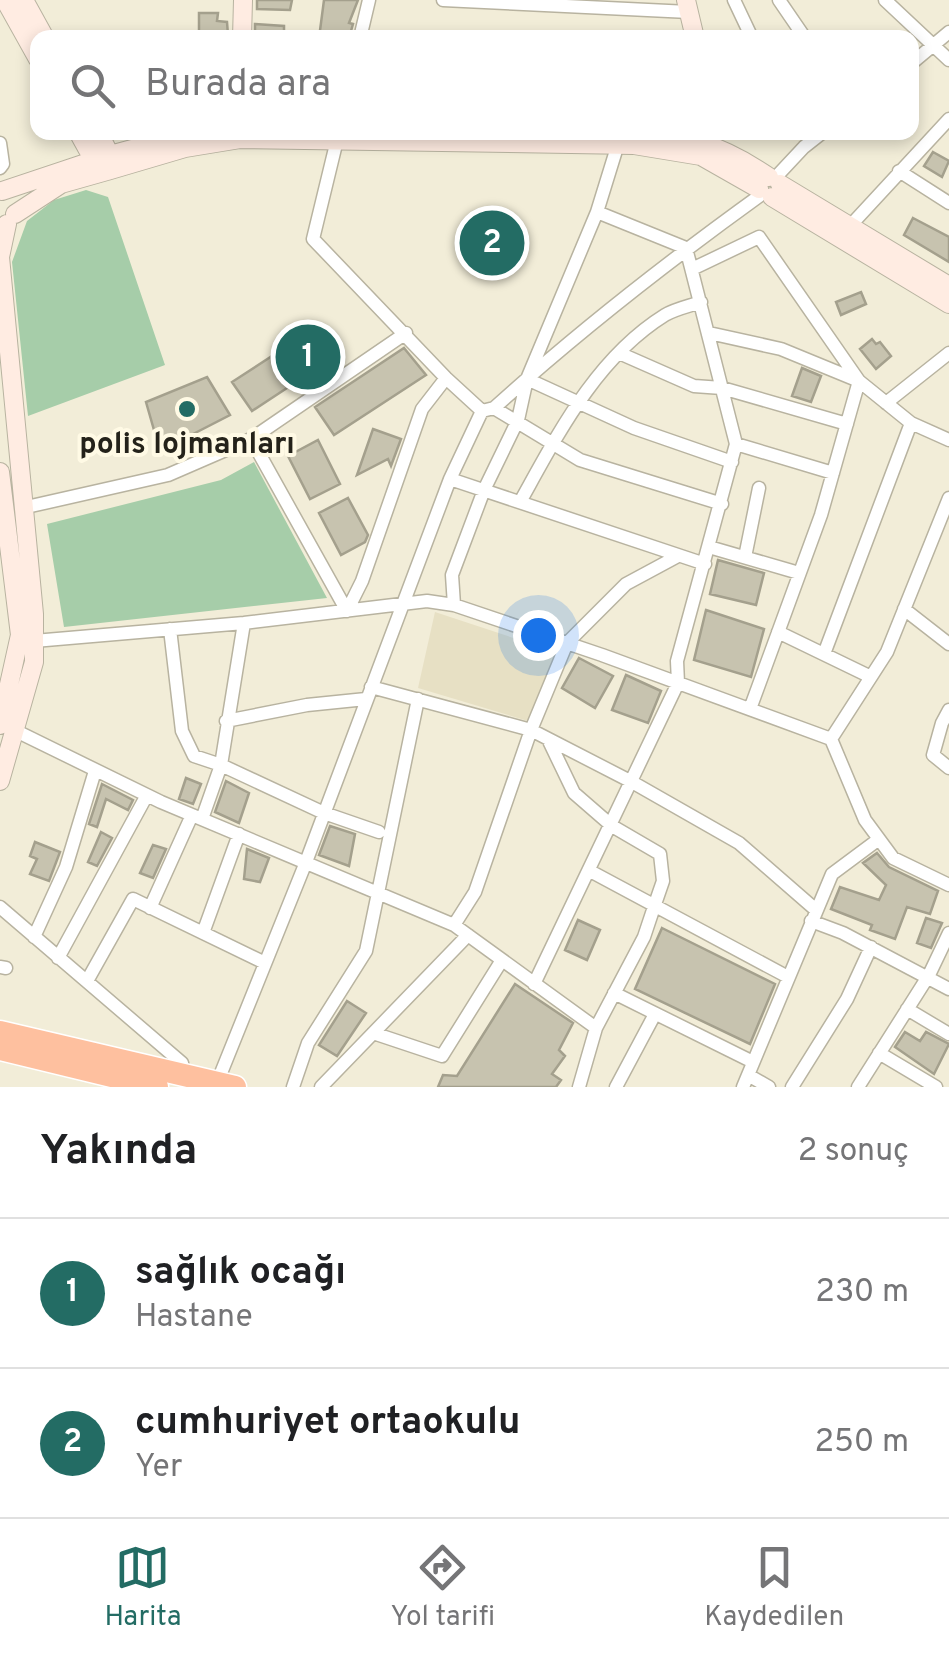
<!DOCTYPE html>
<html lang="tr">
<head>
<meta charset="utf-8">
<style>
	:root { --surface:#fff; --page:#f2f2f2; --text:#202124; --muted:#757577; --line:#e0e0e0; --accent:#236c64 }
	body { margin:0; font-family:Overpass,sans-serif; background:var(--page); color:var(--text) }
	.you { position:absolute; left:538px; top:635px; width:35px; height:35px; margin:-25px; border:8px solid #fff; border-radius:50%; background:#1a73e8; box-shadow:0 0 0 15px #1a73e833 }
	.badge { display:grid; place-items:center; width:65px; height:65px; border-radius:50%; background:var(--accent); color:#fff; font-size:32px; font-weight:700 }
	.pin { position:absolute; translate:-50% -50%; border:5px solid #fff; box-shadow:0 2px 10px #0006 }
	.list { margin:0; padding:0; list-style:none }
	h2 { display:flex; justify-content:space-between; align-items:center; height:130px; margin:0; padding:0 40px; font-size:42px }
	h2 small { font-size:32px; font-weight:400; color:var(--muted) }
	.list li { display:grid; grid-template-columns:65px 1fr auto; gap:30px; align-items:center; box-sizing:border-box; height:150px; padding:0 40px; border-top:2px solid var(--line) }
	.list b { display:block; font-size:38px; white-space:nowrap }
	.list p { margin:0; font-size:32px; white-space:nowrap; color:var(--muted) }
	.list em { font-size:32px; font-style:normal; color:var(--muted) }
	.icon { flex:none; width:55px; height:55px; fill:none; stroke:currentColor; stroke-width:2; stroke-linecap:round; stroke-linejoin:round }
	.map { position:relative; flex:none; width:949px; height:1087px; overflow:hidden }
	.search { position:absolute; background:var(--surface); box-shadow:0 5px 15px #0003; left:30px; right:30px; top:30px; height:110px; display:flex; align-items:center; gap:25px; box-sizing:border-box; padding:0 35px; border-radius:20px; color:var(--muted); font-size:38px }
	.sheet { height:430px; background:var(--surface) }
	nav { display:flex; justify-content:space-around; align-items:center; box-sizing:border-box; height:140px; border-top:2px solid var(--line); background:var(--surface); font-size:28px; color:var(--muted) }
	nav a { display:grid; justify-items:center; gap:5px }
	nav .on { color:var(--accent) }
	.map>svg:first-child { display:block }
	.built { fill:#e7e0c4 }
	.green { fill:#a6cda9 }
	.building { fill:#c7c3af; stroke:#a4a08d; stroke-width:2.5 }
	.lines { fill:none; stroke-linecap:round; stroke-linejoin:round }
	.street-casing { stroke:#b8b3a0; stroke-width:15 }
	.secondary-casing { stroke:#b8b3a0; stroke-width:20 }
	.highway-casing { stroke:#fff; stroke-width:25 }
	.street { stroke:#fff; stroke-width:12 }
	.secondary { stroke:#ffece2; stroke-width:18 }
	.highway { stroke:#fec09f; stroke-width:22 }
	.poi-dot { fill:#236c64; stroke:#fffae5; stroke-width:4 }
	.labels { text-anchor:middle; stroke-width:8; stroke-linejoin:round; paint-order:stroke }
	.poi-label { font-size:30px; font-weight:bold; fill:#24221a; stroke:#fffae5 }
</style>
</head>
<body>
<div class="map">
<svg width="949" height="1087" viewBox="0 0 949 1087">
	<rect width="100%" height="100%" fill="#f2edd8"/>
	<path class="built" d="M435 612 556 652 528 721 418 688Z"/>
	<path class="green" d="M86 190 108 197 165 365 28 416 12 262 27 221 54 200Z
		M254 462 327 598 64 627 47 524 221 480Z"/>
	<path class="building" d="M257 0H292L290 10 257 9Z
		M324 0H358L349 23 353 24 349 38H319Z
		M199 13H218L217 21 227 22 228 35 199 32Z
		M255 24 284 26V38L255 36Z
		M933 152 949 161 942 177 924 166Z
		M487 214 518 236 499 269 465 250Z
		M913 218 949 237V262L904 235Z
		M861 292 866 304 841 315 836 302Z
		M316 336 331 359 252 411 232 382 272 356 275 361Z
		M872 339 876 344 880 342 891 356 876 369 860 349Z
		M404 348 426 375 334 435 315 407Z
		M802 368 821 376 811 402 792 396Z
		M207 377 230 415 160 451 146 402Z
		M373 429 401 439 391 466 388 459 357 475Z
		M318 440 340 484 310 499 288 456Z
		M348 498 368 535 365 542 341 555 319 513Z
		M718 560 764 573 756 605 710 594Z
		M706 610 764 629 751 677 694 660Z
		M579 658 613 676 595 708 562 688Z
		M626 675 661 691 648 723 612 710Z
		M186 778 201 784 193 804 179 799Z
		M226 781 249 793 239 823 215 812Z
		M102 784 133 800 128 810 106 799 97 827 89 824Z
		M330 826 355 834 349 866 319 855Z
		M101 832 112 838 97 866 88 862Z
		M35 842 60 852 49 881 30 874 37 859 30 856Z
		M153 845 166 849 153 878 140 873Z
		M247 849 269 858 260 882 244 879Z
		M877 853 889 867 938 891 930 914 907 907 895 939 870 930 872 925 831 909 840 887 879 900 886 885 863 863Z
		M926 918 942 923 931 948 917 943Z
		M578 920 600 930 587 960 565 950Z
		M662 928 775 984 750 1044 635 989Z
		M515 984 573 1023 559 1050 565 1056 552 1074 561 1080 556 1087H438L443 1075 457 1076Z
		M347 1001 366 1013 337 1056 319 1045Z
		M905 1032 920 1041 926 1032 949 1044 934 1074 895 1047Z"/>
	<g class="lines">
		<g class="street-casing">
			<path id="street" d="M443 0 689 12
				M734 0 752 38
				M779 0 805 38
				M885 0 949 60
				M360 38 369 0
				M912 63 949 32
				M337 140 313 239 446 378 482 411 494 408C579 331 669 261 762 194
				M0 143 3 164 0 168
				M899 171 949 203
				M775 178 804 147 823 132
				M850 226 949 119
				M692 269 759 237 859 381 821 515 750 709
				M709 333 781 349 859 381 911 423 949 440
				M619 353 694 386 722 388 847 424
				M527 379 634 428 732 462
				M886 403 949 353
				M494 408 580 460 722 504
				M251 439 347 611
				M736 444 833 473
				M450 479 705 564
				M949 498 887 652 831 739 865 820 893 858 949 885
				M520 502C558 434 596 358 665 315 675 309 689 306 701 302
				M22 508 168 475 251 439 406 333
				M709 547 799 573
				M745 557 759 488
				M454 605 452 575 484 490 518 420 527 379 597 212 618 144
				M904 609 949 644
				M347 611 362 581 422 409 446 378
				M244 623 221 765 324 813 379 832
				M170 629 182 731 194 756 221 765 202 819
				M778 632 871 677
				M34 641 244 623 427 601 454 605 602 655 831 739
				M824 654 911 423
				M371 687 531 730 632 782 739 843 816 910
				M949 710 942 723 933 755 949 768
				M226 721 307 705 366 699
				M10 728 161 802 454 925 596 1028
				M548 739 574 793 612 826 660 854 663 881 654 907 644 937 596 1028 579 1087
				M590 871 788 977
				M0 907 182 1063 184 1076
				M150 908 192 815
				M811 921 843 933 949 989
				M454 925 475 892 531 730 567 643 626 584 678 556
				M203 933 239 834
				M34 937 66 867 95 771
				M58 958 147 795
				M0 967 6 968
				M87 981 133 899 265 963
				M534 984 678 683 677 661 736 444 686 248 597 212
				M614 993 753 1062
				M907 1009 949 1034
				M373 1033 442 1056 502 960
				M879 1053 936 1087
				M748 1075 769 1087
				M217 1083 306 862 450 479 482 411
				M293 1087 308 1043 366 951 418 699
				M321 1087 468 935
				M616 1087 655 1014
				M743 1087 832 874 879 839
				M792 1087 847 999 871 947
				M858 1087 929 975 949 933"/>
		</g>
		<g class="secondary-casing">
			<path id="secondary" d="M5 0 38 59
				M24 0 45 38
				M686 0 695 38
				M242 38 243 0
				M78 132 94 161 107 171 185 148 240 139 634 145 701 156 759 189
				M623 132C683 134 718 142 769 177
				M780 184 949 286
				M2 191 110 155 196 132
				M772 197 949 304
				M15 214 61 184 107 171 110 155 98 132
				M0 257 34 614V662L0 781
				M0 257 7 224
				M0 472 20 635 0 725"/>
		</g>
		<g class="highway-casing">
			<path id="highway" d="M0 1032 235 1087
				M0 1049 157 1087"/>
		</g>
		<use href="#street" class="street"/>
		<use href="#secondary" class="secondary"/>
		<use href="#highway" class="highway"/>
	</g>
	<circle class="poi-dot" cx="187" cy="409" r="10"/>
	<g class="labels">
		<g class="poi-label">
			<text x="187" y="453">polis lojmanları</text>
		</g>
	</g>
</svg>
<div class="you"></div>
<div class="pin badge" style="left:308px;top:357px">1</div>
<div class="pin badge" style="left:492px;top:243px">2</div>
<div class="search"><svg class="icon" aria-label="search" viewBox="0 0 24 24"><circle cx="10" cy="10" r="6"/><path d="M15 15l6 6"/></svg>Burada ara</div>
</div>
<section class="sheet">
<h2>Yakında<small>2 sonuç</small></h2>
<ul class="list">
<li><span class="badge">1</span><div><b>sağlık ocağı</b><p>Hastane</p></div><em>230 m</em></li>
<li><span class="badge">2</span><div><b>cumhuriyet ortaokulu</b><p>Yer</p></div><em>250 m</em></li>
</ul>
</section>
<nav>
<a class="on"><svg class="icon" aria-label="map" viewBox="0 0 24 24"><path d="M3 6l6-2 6 2 6-2v14l-6 2-6-2-6 2zM9 4v14M15 6v14"/></svg>Harita</a>
<a><svg class="icon" aria-label="directions" viewBox="0 0 24 24"><path d="M12 3l9 9-9 9-9-9zM9 14v-3h6M13 9l2 2-2 2"/></svg>Yol tarifi</a>
<a><svg class="icon" aria-label="saved" viewBox="0 0 24 24"><path d="M7 4h10v16l-5-4-5 4z"/></svg>Kaydedilen</a>
</nav>
</body>
</html>
